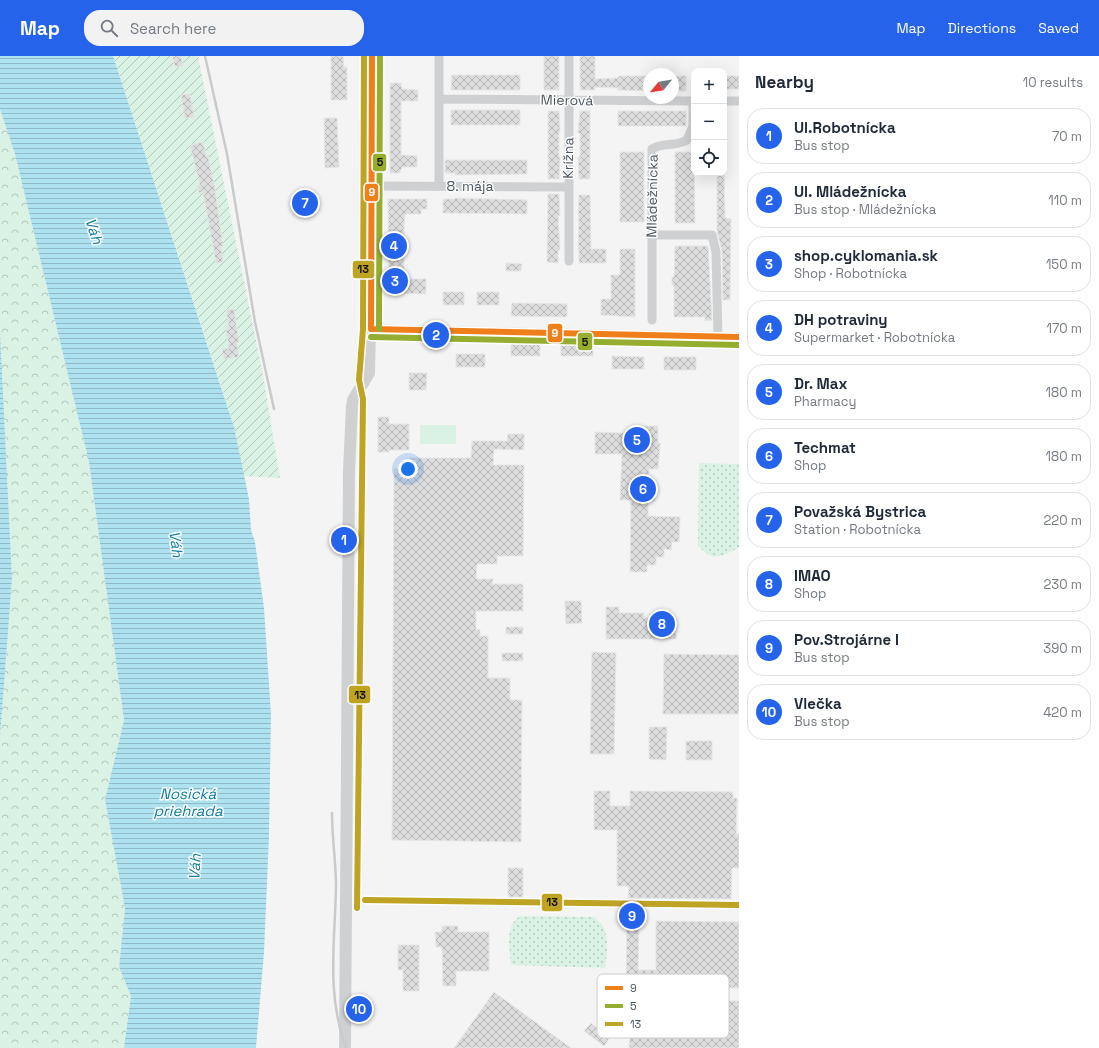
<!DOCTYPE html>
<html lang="en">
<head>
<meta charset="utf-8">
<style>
	:root { --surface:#fff; --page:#f2f2f3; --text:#1f2937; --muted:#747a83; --line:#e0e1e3; --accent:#2563eb }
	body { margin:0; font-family:"Space Grotesk",sans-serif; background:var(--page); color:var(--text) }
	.controls { position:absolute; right:12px; top:12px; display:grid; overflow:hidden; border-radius:8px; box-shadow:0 4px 16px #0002 }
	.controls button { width:36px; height:36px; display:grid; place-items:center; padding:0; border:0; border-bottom:1px solid var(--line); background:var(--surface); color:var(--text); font:20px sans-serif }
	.compass { position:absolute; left:643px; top:12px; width:36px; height:36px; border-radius:50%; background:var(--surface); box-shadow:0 4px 16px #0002; rotate:240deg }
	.you { position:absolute; left:408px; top:413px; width:14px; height:14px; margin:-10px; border:3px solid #fff; border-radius:50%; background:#1a73e8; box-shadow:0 0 0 6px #1a73e833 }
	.badge { display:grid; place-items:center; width:26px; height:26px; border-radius:50%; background:var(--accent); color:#fff; font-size:13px; font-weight:700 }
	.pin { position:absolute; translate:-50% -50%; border:2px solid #fff; box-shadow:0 1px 4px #0006 }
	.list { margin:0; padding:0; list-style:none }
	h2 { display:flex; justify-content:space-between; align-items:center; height:52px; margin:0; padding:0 16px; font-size:17px }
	h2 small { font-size:13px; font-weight:400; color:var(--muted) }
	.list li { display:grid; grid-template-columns:26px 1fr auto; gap:12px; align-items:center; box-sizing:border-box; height:56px; margin:0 8px 8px; padding:0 8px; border:1px solid var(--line); border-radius:16px }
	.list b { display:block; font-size:15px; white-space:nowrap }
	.list p { margin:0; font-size:13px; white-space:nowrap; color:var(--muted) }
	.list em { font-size:13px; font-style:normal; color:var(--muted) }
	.icon { flex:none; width:22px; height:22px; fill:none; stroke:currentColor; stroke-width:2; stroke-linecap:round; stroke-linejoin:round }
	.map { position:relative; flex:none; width:739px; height:992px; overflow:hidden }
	header { display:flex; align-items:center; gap:24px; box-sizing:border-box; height:56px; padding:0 20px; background:var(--accent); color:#fff }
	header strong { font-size:19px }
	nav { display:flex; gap:22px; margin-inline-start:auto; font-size:14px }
	.search { width:280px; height:36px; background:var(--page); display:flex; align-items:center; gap:10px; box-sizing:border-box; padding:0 14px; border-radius:16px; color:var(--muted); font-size:15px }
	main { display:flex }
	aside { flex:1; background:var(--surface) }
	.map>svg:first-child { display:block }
	.grass { fill:url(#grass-dots) }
	.forest { fill:url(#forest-crowns) }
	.garden { fill:url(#garden-furrows) }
	.pitch { fill:#d9f2e3 }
	.water { fill:url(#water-rules) }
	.building { fill:url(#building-cross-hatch); stroke:#e5e6e7 }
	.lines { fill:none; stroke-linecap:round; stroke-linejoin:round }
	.minor { stroke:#ced0d2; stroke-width:9 }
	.tertiary { stroke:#ced0d2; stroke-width:12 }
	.rail { stroke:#c9cacc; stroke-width:2.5 }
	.bus-1-casing { stroke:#fff; stroke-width:9 }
	.bus-2-casing { stroke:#fff; stroke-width:9 }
	.bus-3-casing { stroke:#fff; stroke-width:9 }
	.bus-1 { stroke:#ef7f1a; stroke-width:6 }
	.bus-2 { stroke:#96ae30; stroke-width:6 }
	.bus-3 { stroke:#bfa322; stroke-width:6 }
	.labels { text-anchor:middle; stroke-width:3; stroke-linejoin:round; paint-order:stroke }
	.street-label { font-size:14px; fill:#4a5661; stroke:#fff }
	.water-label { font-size:15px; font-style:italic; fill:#0c7c9b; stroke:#fff }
	.key { fill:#fff; stroke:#c9ccd0; stroke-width:1 }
	.key-label { font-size:11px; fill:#4a5661 }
	.line-badge { stroke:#fff; stroke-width:1.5 }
	.badge-label { font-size:11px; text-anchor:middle; font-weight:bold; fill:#fff }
	.pale-badge-label { font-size:11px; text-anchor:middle; font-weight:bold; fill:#111 }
</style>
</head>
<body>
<header>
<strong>Map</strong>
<div class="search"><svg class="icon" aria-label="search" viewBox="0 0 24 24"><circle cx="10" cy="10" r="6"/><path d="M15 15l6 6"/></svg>Search here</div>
<nav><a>Map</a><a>Directions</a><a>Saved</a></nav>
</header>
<main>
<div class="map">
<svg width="739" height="992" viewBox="0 0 739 992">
	<defs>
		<pattern id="grass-dots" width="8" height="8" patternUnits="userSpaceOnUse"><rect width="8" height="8" fill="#d9f2e3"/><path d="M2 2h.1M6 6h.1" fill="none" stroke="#b2c7bb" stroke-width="1.8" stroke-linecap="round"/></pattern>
		<pattern id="forest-crowns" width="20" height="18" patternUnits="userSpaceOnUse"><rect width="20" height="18" fill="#d9f2e3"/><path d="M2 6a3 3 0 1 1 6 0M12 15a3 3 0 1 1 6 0" fill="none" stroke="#b2c7bb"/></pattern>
		<pattern id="garden-furrows" width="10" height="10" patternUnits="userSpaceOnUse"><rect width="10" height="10" fill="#d9f2e3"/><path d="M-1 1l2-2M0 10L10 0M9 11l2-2" fill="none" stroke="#b2c7bb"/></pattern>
		<pattern id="water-rules" width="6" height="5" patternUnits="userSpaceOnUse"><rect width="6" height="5" fill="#aee2f0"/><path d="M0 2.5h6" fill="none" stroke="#90bac6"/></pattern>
		<pattern id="building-cross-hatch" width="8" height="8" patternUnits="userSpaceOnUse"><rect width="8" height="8" fill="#ddddde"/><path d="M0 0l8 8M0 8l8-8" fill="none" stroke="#b5b6b7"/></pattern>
	</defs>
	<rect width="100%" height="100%" fill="#f4f4f4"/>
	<path class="grass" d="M699 407 739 408V491C723 501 711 507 698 489Z
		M520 860 594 861C612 873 607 894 605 912L511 909C510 893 504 870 520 860Z"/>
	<path class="forest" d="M0 53 15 98 89 406 124 664 105 744 125 852 119 911 131 940 124 992H0V681L12 523 0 275Z"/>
	<path class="garden" d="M113 0H198L263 319 280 422 243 420 234 371 223 335Z"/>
	<path class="pitch" d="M420 369H456V388H420Z"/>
	<path class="water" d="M0 0H113L234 371 249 443 251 474 255 486 264 552 271 659 269 780 264 896 256 992H124L131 940 119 911 125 852 105 744 124 664 89 406 15 98 0 53Z
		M0 275 12 523 0 681Z"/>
	<path class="building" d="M172 0H181L183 10 175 11Z
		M331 0H343L344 11H347V44H331Z
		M544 0H559V34H544Z
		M580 0H595V23L618 22V20H649V35L618 34V32L595 31V34H580Z
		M452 19H520V34H451Z
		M673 20H686V35H673Z
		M724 20H739V33H724Z
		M390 27H401L402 33 418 34V45H401V99L417 100V111H402L400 117H390Z
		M190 38 194 61 185 62 181 39Z
		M451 54H520V69H451Z
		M548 55H559L560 74 559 77V101H560L559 123H548Z
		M580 55H590V123H579L578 101H580V77H578Z
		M618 55H686V70H618Z
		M324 62H337L339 111 325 112Z
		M203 86 206 100H208L215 133 223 190 221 191 223 206 216 207 203 136 199 137 197 130 200 129 190 89Z
		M620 96H644V166H620Z
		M675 96H694L695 167H675Z
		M445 104H527V118L455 119V117H445Z
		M717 117H724L725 162 731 163 730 244H723L722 196 717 175Z
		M548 138H559L560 160H558L560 194H558V207L547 206Z
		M579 139H590L591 193H606V207H579V194H578L579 160H578Z
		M455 142 527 144V158L443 157V143H455Z
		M388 143H427V153H421V158H405L404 171V223H426V238L386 237V229H389Z
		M675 190H708L712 264 705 265V261H674V229H672V221H674Z
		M620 193H635V261L601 259V243H611V219H620Z
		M506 207 522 208 521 215H506Z
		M443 236H464V249H443Z
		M477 236H499V249H477Z
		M512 247 567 248V261L511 260Z
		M234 253 239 286 237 287 239 301 224 303 222 293 229 292 226 273 229 272 226 254Z
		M511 286 540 287V300H511Z
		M561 287H593V300H561Z
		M456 298H485V311H456Z
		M612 300 644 301V313H612Z
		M664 301H696V314H664Z
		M409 317H427L426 334H409Z
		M378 361H389V368H409V394H389V396H378Z
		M645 370H658V387H660V390L658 413H649L648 437H655V445H648V460L680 461 679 486H672L671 494 664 493V501H656V509H647V516H630L631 444H620L622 398H595V376L645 378Z
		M508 378H524V394L494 393 493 409H524L523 500H497V508H477L476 523H493L492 528H523V555H476V573L480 574V580H488V622H510V644H522L521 786 392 784 394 413H399V408H407V402H471L472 385H507Z
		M565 545H581L582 567 566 568Z
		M606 551H619V557H644V562L676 563V583H606Z
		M506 571H523V578H506Z
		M592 596 616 597 614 698H590Z
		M502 597H523V605H502Z
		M664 598 739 599V658H663Z
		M649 671H667L666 704 649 703Z
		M686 685H712V704H686Z
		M594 735H610V750H630V735L733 736V742H737L736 778H739V812H732L731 843 628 842 629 830H617V774H594Z
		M508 812H523V841H508Z
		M627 865H639L638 914H656V865L739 866V932L626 930Z
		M442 870H458V876H489V915H456V930H443L442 891H436L435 876H442Z
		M398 889H419V935H403V914H398Z
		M494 936 571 992H454Z
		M632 944 739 945V992H629Z
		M591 967 609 983 604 990 584 975Z"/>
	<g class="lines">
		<path class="minor" d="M439 0V130
			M440 43 694 45
			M724 45H739
			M373 130 568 131
			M652 179H712L716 196 718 281
			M569 205V0
			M652 264V93C662 86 676 91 687 84L693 70V45
			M371 273 739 281"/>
		<path class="tertiary" d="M345 992 349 415 352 350 353 344 369 317 373 130 372 0"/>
		<path class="rail" d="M205 0 227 98 255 266 274 353
			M332 757C332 782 336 806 336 831 335 887 326 937 346 992"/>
		<g class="bus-1-casing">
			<path id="bus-1" d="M371 273 739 281
				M371 273 372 0"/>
		</g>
		<g class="bus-2-casing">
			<path id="bus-2" d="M379 273 380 0
				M371 281 739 289"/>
		</g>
		<g class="bus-3-casing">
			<path id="bus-3" d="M365 844 739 849
				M357 852 363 343 359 324 363 273 364 0"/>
		</g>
		<use href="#bus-1" class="bus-1"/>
		<use href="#bus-2" class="bus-2"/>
		<use href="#bus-3" class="bus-3"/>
	</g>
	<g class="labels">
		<g class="street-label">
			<text transform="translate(567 44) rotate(1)" y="5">Mierová</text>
			<text transform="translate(568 102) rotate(-89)" y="5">Krížna</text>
			<text x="470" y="135">8. mája</text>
			<text transform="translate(652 140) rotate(-89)" y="5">Mládežnícka</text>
		</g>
		<g class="water-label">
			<text transform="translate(94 175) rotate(71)" y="5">Váh</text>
			<text transform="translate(176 488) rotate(82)" y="5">Váh</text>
			<text x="188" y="743">Nosická<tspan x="188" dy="17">priehrada</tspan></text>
			<text transform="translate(195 811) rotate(-87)" y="5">Váh</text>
		</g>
	</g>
	<rect x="597" y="918" width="132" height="64" rx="6" class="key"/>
	<rect x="605" y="930" width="18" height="4" fill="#ef7f1a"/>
	<rect x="605" y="948" width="18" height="4" fill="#96ae30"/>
	<rect x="605" y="966" width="18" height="4" fill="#bfa322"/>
	<g class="key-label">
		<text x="630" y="936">9</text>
		<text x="630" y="954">5</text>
		<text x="630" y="972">13</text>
	</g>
	<g class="line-badge">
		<rect x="372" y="97" width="15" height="19" rx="4" fill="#96ae30"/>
		<rect x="364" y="127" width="15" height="19" rx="4" fill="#ef7f1a"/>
		<rect x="352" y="204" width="23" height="19" rx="4" fill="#bfa322"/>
		<rect x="547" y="267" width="16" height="20" rx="4" fill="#ef7f1a"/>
		<rect x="577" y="276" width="16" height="19" rx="4" fill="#96ae30"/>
		<rect x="348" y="629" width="23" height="19" rx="4" fill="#bfa322"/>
		<rect x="541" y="837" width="22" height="19" rx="4" fill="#bfa322"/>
	</g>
	<g class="badge-label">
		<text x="372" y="140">9</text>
		<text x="555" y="281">9</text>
	</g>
	<g class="pale-badge-label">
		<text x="380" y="110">5</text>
		<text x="363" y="217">13</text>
		<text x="585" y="290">5</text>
		<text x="360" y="643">13</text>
		<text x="552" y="850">13</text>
	</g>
</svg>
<div class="controls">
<button>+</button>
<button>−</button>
<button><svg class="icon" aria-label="locate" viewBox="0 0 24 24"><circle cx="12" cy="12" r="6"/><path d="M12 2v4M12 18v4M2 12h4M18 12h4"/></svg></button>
</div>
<svg class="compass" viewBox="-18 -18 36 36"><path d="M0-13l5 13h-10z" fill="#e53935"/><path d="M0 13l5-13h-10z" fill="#747a83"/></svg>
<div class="you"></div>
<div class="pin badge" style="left:344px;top:484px">1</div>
<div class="pin badge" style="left:436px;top:279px">2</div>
<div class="pin badge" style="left:395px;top:225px">3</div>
<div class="pin badge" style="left:394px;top:190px">4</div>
<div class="pin badge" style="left:637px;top:384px">5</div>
<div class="pin badge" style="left:643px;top:433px">6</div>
<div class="pin badge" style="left:305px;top:147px">7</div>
<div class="pin badge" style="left:662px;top:568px">8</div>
<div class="pin badge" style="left:632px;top:860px">9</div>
<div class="pin badge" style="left:359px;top:953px">10</div>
</div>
<aside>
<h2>Nearby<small>10 results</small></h2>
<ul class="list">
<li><span class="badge">1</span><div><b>Ul.Robotnícka</b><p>Bus stop</p></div><em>70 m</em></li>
<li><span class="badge">2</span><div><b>Ul. Mládežnícka</b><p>Bus stop · Mládežnícka</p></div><em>110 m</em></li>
<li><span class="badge">3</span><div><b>shop.cyklomania.sk</b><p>Shop · Robotnícka</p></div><em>150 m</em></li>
<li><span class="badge">4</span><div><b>DH potraviny</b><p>Supermarket · Robotnícka</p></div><em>170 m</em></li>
<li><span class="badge">5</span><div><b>Dr. Max</b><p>Pharmacy</p></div><em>180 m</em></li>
<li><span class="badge">6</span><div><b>Techmat</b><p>Shop</p></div><em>180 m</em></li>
<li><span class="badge">7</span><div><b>Považská Bystrica</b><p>Station · Robotnícka</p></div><em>220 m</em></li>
<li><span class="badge">8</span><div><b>IMAO</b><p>Shop</p></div><em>230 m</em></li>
<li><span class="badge">9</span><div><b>Pov.Strojárne I</b><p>Bus stop</p></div><em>390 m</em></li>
<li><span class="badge">10</span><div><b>Vlečka</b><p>Bus stop</p></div><em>420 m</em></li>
</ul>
</aside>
</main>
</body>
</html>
